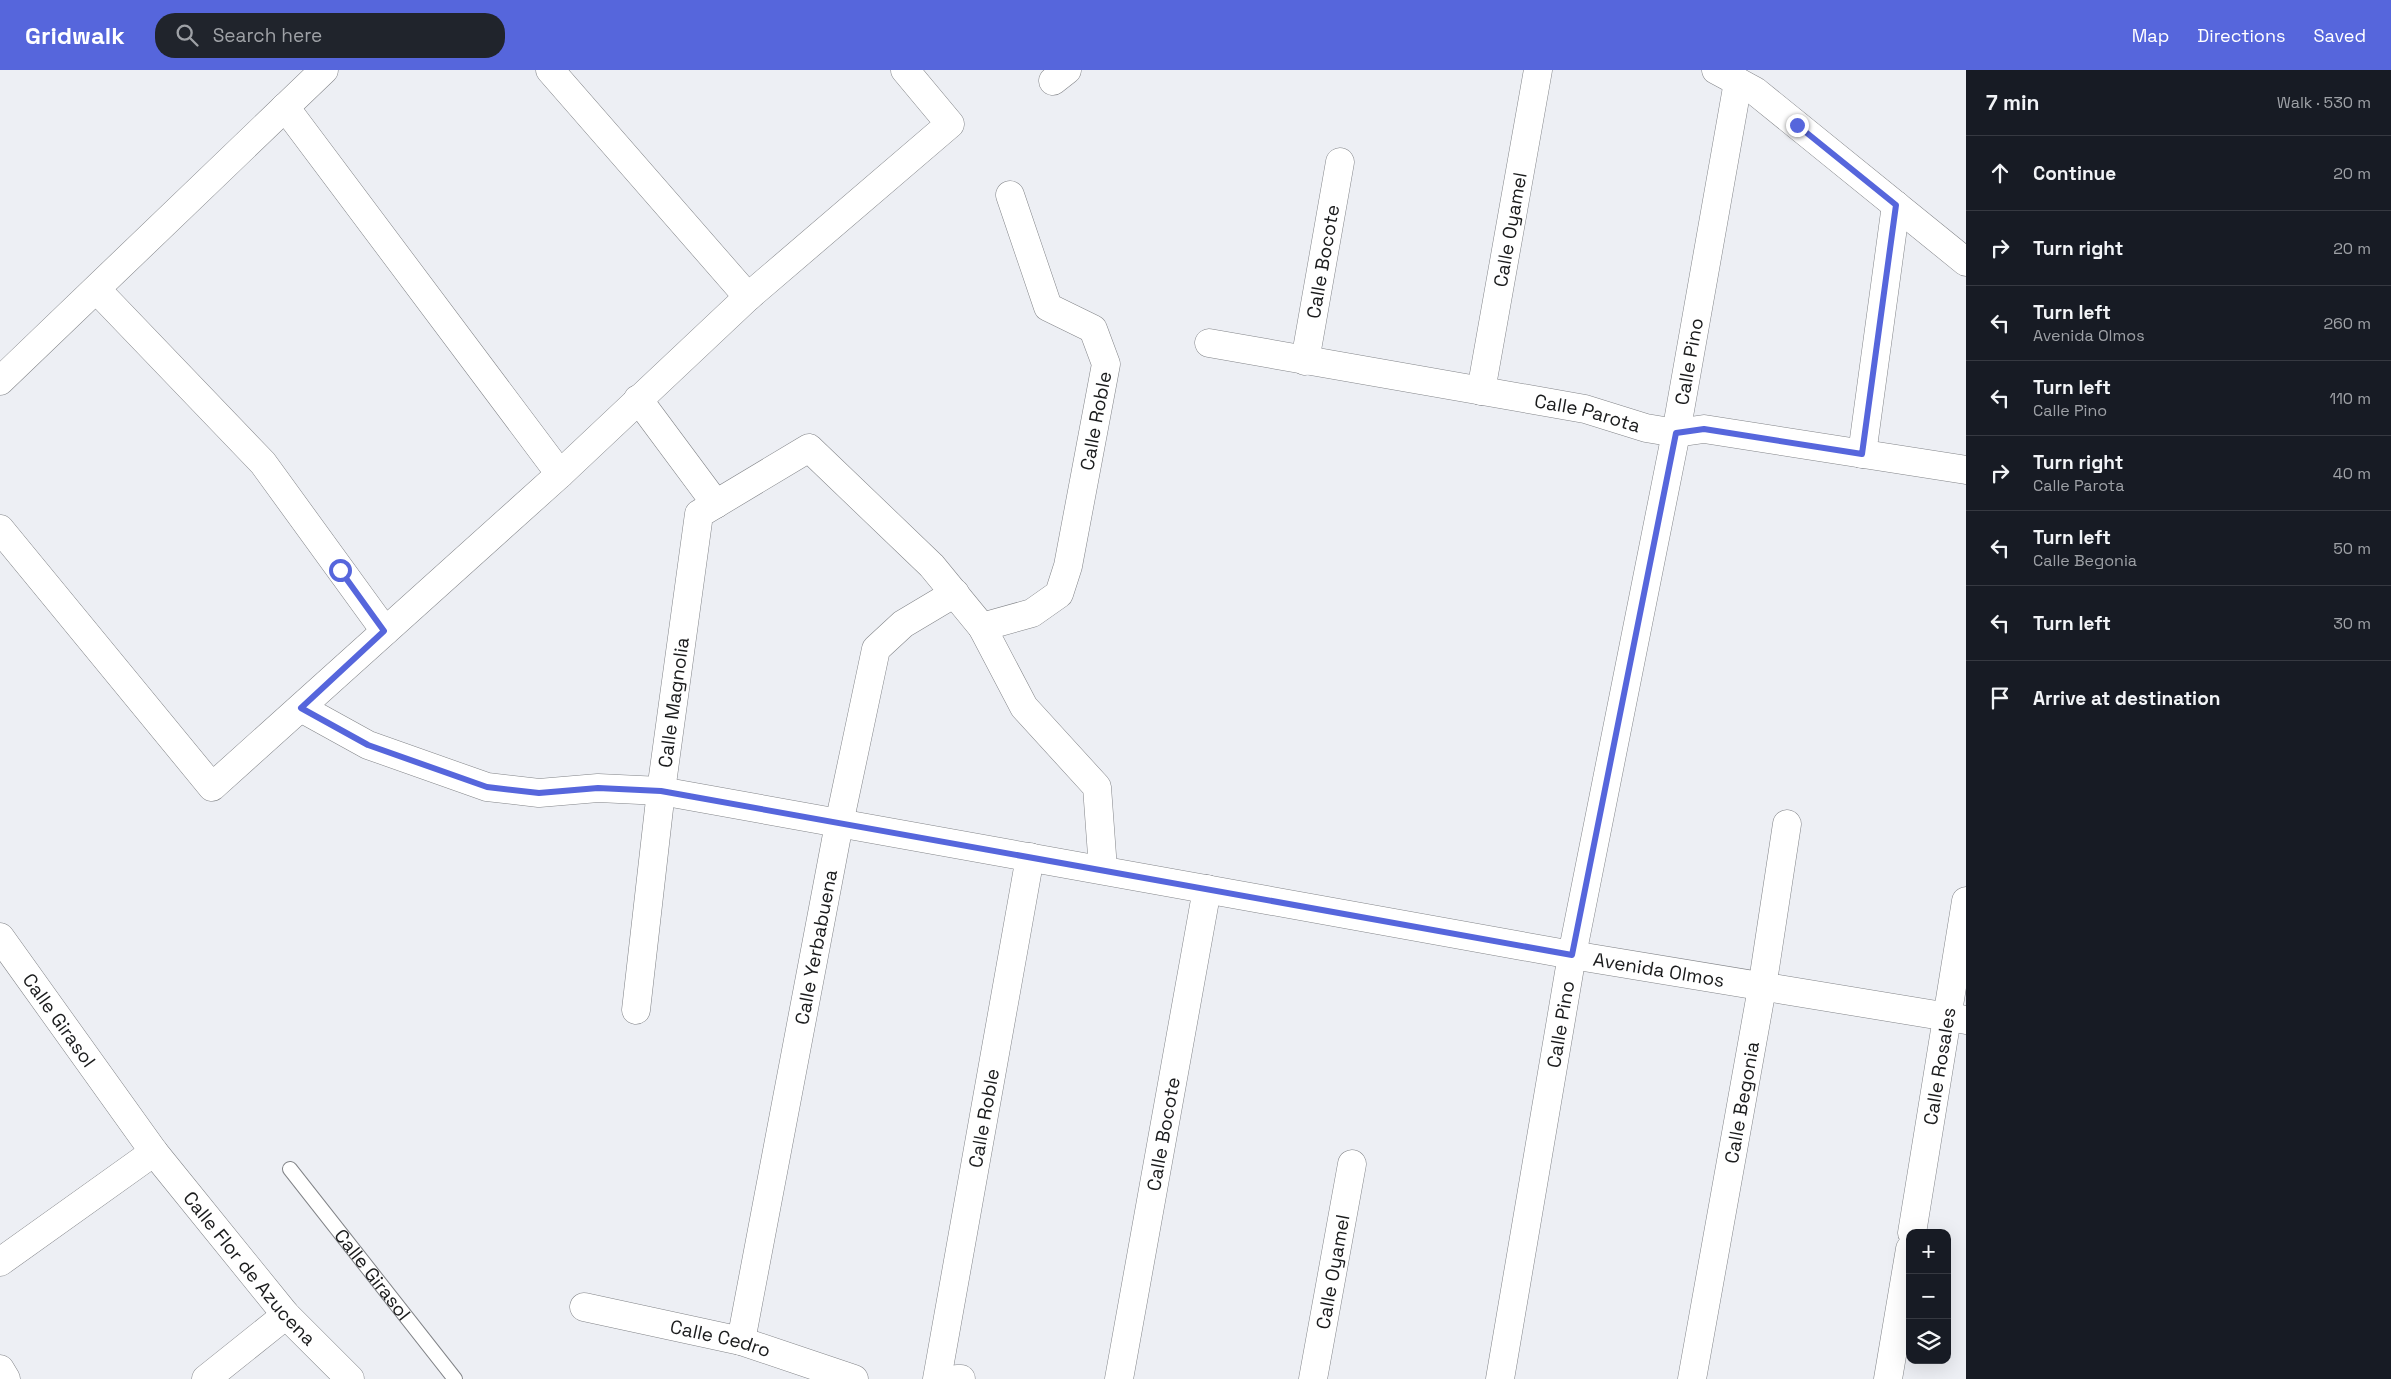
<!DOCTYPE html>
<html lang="en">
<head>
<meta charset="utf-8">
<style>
	:root { --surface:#171b24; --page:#20242c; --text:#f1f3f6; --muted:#9ea1a6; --line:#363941; --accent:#5666dc }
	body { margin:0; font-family:"Space Grotesk",sans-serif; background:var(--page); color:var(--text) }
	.controls { position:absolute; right:15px; bottom:15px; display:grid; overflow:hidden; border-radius:10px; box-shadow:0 5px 20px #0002 }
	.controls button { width:45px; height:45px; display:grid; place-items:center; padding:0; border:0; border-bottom:1px solid var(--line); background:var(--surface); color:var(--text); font:25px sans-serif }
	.stop { position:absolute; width:15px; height:15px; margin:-11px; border:4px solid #5666dc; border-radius:50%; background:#fff }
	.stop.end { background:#5666dc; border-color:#fff; box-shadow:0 1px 5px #0008 }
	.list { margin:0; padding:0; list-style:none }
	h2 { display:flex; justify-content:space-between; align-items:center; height:65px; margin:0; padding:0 20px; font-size:21px }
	h2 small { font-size:16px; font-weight:400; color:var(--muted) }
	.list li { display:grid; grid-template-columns:32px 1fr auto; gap:15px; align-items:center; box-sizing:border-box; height:75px; padding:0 20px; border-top:1px solid var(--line) }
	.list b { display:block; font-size:19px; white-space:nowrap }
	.list p { margin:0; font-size:16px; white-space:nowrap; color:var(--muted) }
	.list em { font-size:16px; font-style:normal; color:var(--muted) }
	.icon { flex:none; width:28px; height:28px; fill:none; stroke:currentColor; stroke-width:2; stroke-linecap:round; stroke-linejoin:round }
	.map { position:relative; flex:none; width:1966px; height:1309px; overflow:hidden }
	header { display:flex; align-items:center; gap:30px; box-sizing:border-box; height:70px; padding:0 25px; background:var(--accent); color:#fff }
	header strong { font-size:24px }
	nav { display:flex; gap:28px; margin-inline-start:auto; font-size:18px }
	.search { width:350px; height:45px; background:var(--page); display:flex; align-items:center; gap:12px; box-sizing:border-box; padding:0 18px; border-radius:20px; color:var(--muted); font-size:19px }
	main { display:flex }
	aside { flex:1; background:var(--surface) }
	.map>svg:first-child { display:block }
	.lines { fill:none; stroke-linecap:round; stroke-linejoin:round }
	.service-casing { stroke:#828488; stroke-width:16 }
	.minor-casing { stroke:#828488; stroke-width:29 }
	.service { stroke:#fff; stroke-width:14 }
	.minor { stroke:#fff; stroke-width:28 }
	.route { stroke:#5666dc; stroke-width:6 }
	.labels { text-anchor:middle; stroke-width:5; stroke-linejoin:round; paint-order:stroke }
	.street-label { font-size:19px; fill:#1a1b1c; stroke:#fcfdfe }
</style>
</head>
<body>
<header>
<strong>Gridwalk</strong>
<div class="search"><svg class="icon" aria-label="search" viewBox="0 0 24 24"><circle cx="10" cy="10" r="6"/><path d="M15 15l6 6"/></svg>Search here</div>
<nav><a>Map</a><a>Directions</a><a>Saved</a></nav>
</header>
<main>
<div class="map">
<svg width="1966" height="1309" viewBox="0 0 1966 1309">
	<rect width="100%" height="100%" fill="#edeff4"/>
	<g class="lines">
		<g class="service-casing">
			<g id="service">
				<path id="s1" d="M290 1099 455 1309"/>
			</g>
		</g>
		<g class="minor-casing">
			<g id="minor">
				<path d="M550 0 748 227"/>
				<path d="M1716 0 1755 21 1966 192"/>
				<path d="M1053 11 1067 0"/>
				<path d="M285 37 560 404"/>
				<path d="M97 220 263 393 385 561"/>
				<path id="s2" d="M1209 273 1585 339 1646 358 1676 363 1704 359 1966 400"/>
				<path id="s3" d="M1305 291 1340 92"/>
				<path d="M0 311 324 0"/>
				<path id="s4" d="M1481 321 1538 0"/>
				<path d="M638 329 716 434"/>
				<path d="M1862 384 1896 135"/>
				<path d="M0 459 212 717 560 404 748 227 950 54 905 0"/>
				<path id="s5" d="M982 557 1032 543 1059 524 1068 496 1106 294 1093 259 1048 237 1010 125"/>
				<path id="s6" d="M301 638 368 675 487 717 539 723 598 718 661 721 1572 885 1966 950"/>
				<path id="s7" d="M0 867 154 1082 286 1245 350 1309"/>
				<path id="s8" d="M636 940 661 721 699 444 809 378 932 496 982 557 1024 637 1097 717 1103 799"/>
				<path id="s9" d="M1912 1163 1966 831"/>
				<path d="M0 1192 154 1082"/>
				<path id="s10" d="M584 1237 741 1271 854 1309"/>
				<path id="s11" d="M741 1271 839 754 876 579 903 554 955 523"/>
				<path d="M0 1299 6 1309"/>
				<path d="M206 1309 286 1245"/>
				<path id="s12" d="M937 1309 1030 787"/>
				<path d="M957 1309H961"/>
				<path id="s13" d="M1119 1309 1207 819"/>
				<path id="s14" d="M1313 1309 1352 1094"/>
				<path id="s15" d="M1500 1309 1572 885 1676 363 1738 12"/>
				<path id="s16" d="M1692 1309 1762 918 1787 754"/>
				<path d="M1888 1309 1910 1179"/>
			</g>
		</g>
		<use href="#service" class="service"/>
		<use href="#minor" class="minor"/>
	</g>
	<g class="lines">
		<path class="route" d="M340 500 384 561 301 638 368 675 487 717 539 723 598 718 661 721 1572 885 1676 363 1704 359 1862 384 1896 135 1797 55"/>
	</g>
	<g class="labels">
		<g class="street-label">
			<text dy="7" stroke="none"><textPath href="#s4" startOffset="164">Calle Oyamel</textPath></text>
			<text dy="7" stroke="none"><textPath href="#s3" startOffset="101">Calle Bocote</textPath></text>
			<text dy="7" stroke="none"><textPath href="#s15" startOffset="1035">Calle Pino</textPath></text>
			<text dy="7" stroke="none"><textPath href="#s2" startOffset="385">Calle Parota</textPath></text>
			<text dy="7" stroke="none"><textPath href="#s5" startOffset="262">Calle Roble</textPath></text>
			<text dy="7" stroke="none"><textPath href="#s8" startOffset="310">Calle Magnolia</textPath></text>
			<text dy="7" stroke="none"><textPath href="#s11" startOffset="401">Calle Yerbabuena</textPath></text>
			<text dy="7" stroke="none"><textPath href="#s6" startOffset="1391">Avenida Olmos</textPath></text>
			<text dy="7" stroke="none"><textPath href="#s7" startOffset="102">Calle Girasol</textPath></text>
			<text dy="7" stroke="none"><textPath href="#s15" startOffset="360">Calle Pino</textPath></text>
			<text dy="7" stroke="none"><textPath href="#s9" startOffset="169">Calle Rosales</textPath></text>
			<text dy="7" stroke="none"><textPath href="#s16" startOffset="281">Calle Begonia</textPath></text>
			<text dy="7" stroke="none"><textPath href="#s12" startOffset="265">Calle Roble</textPath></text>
			<text dy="7" stroke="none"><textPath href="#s13" startOffset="249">Calle Bocote</textPath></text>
			<text dy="7" stroke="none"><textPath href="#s7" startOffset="415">Calle Flor de Azucena</textPath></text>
			<text dy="7" stroke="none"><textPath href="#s14" startOffset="109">Calle Oyamel</textPath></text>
			<text dy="7" stroke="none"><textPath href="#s1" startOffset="134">Calle Girasol</textPath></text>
			<text dy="7" stroke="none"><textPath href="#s10" startOffset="140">Calle Cedro</textPath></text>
		</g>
	</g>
</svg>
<div class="controls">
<button>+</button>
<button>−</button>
<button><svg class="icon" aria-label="layers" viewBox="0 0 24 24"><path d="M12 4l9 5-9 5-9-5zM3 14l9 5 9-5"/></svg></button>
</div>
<div class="stop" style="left:340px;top:500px"></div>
<div class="stop end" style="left:1797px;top:55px"></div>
</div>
<aside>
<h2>7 min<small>Walk · 530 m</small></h2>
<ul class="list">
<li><svg class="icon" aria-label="ahead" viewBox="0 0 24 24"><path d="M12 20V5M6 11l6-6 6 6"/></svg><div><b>Continue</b></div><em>20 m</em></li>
<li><svg class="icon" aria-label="right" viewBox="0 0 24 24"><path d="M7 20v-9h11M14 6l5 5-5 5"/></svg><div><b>Turn right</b></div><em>20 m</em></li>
<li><svg class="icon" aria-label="left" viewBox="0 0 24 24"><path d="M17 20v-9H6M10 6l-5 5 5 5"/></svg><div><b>Turn left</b><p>Avenida Olmos</p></div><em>260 m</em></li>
<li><svg class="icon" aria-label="left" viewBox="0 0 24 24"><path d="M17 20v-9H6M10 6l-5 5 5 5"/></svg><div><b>Turn left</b><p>Calle Pino</p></div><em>110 m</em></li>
<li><svg class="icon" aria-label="right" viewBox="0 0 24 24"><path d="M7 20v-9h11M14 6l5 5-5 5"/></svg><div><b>Turn right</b><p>Calle Parota</p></div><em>40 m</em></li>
<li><svg class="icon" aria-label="left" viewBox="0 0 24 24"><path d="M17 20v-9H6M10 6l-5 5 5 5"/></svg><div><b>Turn left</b><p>Calle Begonia</p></div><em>50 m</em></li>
<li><svg class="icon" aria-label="left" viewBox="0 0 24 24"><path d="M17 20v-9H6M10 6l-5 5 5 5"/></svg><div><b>Turn left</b></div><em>30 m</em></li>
<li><svg class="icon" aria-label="arrive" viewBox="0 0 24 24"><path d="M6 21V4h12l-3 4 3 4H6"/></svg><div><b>Arrive at destination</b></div></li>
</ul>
</aside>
</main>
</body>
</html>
